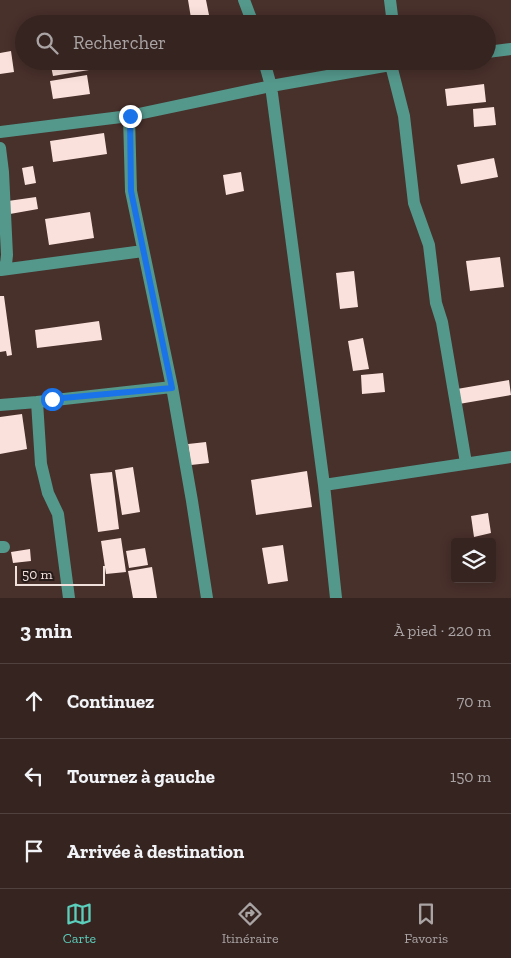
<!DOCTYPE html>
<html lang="fr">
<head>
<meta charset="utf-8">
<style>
	:root { --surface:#362420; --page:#41302d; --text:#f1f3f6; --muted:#aaa4a5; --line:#50413e; --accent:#5bcebc }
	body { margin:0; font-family:"Zilla Slab",serif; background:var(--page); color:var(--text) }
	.controls { position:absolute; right:15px; bottom:15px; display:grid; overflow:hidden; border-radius:5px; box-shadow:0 2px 12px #0003 }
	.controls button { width:45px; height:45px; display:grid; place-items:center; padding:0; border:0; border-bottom:1px solid var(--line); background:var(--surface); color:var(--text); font:25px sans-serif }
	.scale { position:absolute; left:15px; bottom:12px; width:90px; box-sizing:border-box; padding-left:5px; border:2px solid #f0e0dc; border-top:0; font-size:14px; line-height:18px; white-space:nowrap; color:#f0e0dc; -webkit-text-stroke:4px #261b19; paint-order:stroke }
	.stop { position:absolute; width:15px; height:15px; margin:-11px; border:4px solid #1a73e8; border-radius:50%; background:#fff }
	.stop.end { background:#1a73e8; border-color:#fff; box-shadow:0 1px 5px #0008 }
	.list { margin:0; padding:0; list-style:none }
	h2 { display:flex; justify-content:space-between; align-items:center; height:65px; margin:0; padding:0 20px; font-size:21px }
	h2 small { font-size:16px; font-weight:400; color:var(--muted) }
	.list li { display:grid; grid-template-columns:32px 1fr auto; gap:15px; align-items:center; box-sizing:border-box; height:75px; padding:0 20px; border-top:1px solid var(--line) }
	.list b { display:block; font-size:19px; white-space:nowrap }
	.list em { font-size:16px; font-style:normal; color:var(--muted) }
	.icon { flex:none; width:28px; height:28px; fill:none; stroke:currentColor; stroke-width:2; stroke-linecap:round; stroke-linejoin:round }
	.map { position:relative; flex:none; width:511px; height:598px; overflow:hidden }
	.search { position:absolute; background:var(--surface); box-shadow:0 2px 12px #0003; left:15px; right:15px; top:15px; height:55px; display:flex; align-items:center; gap:12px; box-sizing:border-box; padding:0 18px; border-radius:28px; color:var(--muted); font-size:19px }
	.sheet { height:290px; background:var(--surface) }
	nav { display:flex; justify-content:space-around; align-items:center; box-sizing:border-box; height:70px; border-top:1px solid var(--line); background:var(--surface); font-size:14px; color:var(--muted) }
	nav a { display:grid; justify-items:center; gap:2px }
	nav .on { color:var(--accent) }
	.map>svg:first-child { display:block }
	.building { fill:#fbe1db }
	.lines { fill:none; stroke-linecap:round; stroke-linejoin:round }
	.minor { stroke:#54978b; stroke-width:12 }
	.route { stroke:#1a73e8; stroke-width:6 }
</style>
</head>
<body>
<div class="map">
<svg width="511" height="598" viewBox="0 0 511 598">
	<rect width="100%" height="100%" fill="#48302b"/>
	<path class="building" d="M188 0H206L209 15 191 18Z
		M11 51 14 72 0 74V53Z
		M50 61H87L89 70 53 76Z
		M87 75 90 94 53 99 50 81Z
		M484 84 486 102 447 106 445 89Z
		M494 107 496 125 474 127 473 109Z
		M104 133 107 154 53 162 50 141Z
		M494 158 498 177 461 184 457 165Z
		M33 166 36 183 25 185 22 168Z
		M241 172 244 191 226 195 223 175Z
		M36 197 38 209 10 214 8 201Z
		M90 212 94 238 49 245 45 219Z
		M500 257 504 287 470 291 466 261Z
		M354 271 358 307 340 309 336 273Z
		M0 296H4L12 355 7 356 6 351 0 352Z
		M99 321 102 340 37 348 35 330Z
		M363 338 369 369 353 371 348 341Z
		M383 373 385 392 362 394 361 375Z
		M509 380 511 395 459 404 457 389Z
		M22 414 27 449 0 454V417Z
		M206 442 209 463 191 465 188 444Z
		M133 467 140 512 122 515 115 470Z
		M307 471 312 507 256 515 251 480Z
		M112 472 119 529 98 532 90 474Z
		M488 513 491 533 474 537 471 516Z
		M121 538 126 572 106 574 101 541Z
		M283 545 288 581 268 584 262 548Z
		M145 548 148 565 129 568 126 551Z
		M30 549 31 561 13 563 11 552Z
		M152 567 157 598H133L128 571Z"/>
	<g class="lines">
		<path class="minor" d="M244 0 253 24
			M390 0 393 24
			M487 52 511 49
			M264 61 271 86 324 485 336 598
			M392 61 391 65 404 116 414 203 429 245 436 303 442 322 466 463
			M129 116 131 191 172 387 192 501 207 598
			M0 132 129 116 271 86 413 61
			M0 148 3 172 7 255 6 264 0 270
			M1 270 143 251
			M0 405 37 402
			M324 485 511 457
			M0 547H4
			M69 598 58 514 48 493 41 464 37 402 172 387"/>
	</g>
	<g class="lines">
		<path class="route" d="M52 399 172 388 131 191 130 116"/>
	</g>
</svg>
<div class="controls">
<button><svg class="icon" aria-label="layers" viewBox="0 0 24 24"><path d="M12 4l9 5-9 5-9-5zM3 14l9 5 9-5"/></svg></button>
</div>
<div class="scale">50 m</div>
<div class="stop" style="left:52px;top:399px"></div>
<div class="stop end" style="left:130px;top:116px"></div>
<div class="search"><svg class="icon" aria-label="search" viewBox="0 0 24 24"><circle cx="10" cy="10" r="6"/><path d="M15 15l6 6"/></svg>Rechercher</div>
</div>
<section class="sheet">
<h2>3 min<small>À pied · 220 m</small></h2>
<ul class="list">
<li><svg class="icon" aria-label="ahead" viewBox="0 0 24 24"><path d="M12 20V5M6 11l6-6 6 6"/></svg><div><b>Continuez</b></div><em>70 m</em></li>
<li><svg class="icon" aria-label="left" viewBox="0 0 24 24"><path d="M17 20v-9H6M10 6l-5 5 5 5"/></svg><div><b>Tournez à gauche</b></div><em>150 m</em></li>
<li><svg class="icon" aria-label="arrive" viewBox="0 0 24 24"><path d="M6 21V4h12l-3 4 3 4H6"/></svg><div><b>Arrivée à destination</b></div></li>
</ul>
</section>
<nav>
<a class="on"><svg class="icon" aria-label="map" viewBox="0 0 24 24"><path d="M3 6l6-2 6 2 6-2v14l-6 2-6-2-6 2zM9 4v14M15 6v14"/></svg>Carte</a>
<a><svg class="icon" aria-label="directions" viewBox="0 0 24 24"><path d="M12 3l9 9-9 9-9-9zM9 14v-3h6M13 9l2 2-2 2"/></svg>Itinéraire</a>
<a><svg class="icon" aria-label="saved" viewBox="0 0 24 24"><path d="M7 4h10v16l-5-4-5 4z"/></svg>Favoris</a>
</nav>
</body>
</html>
